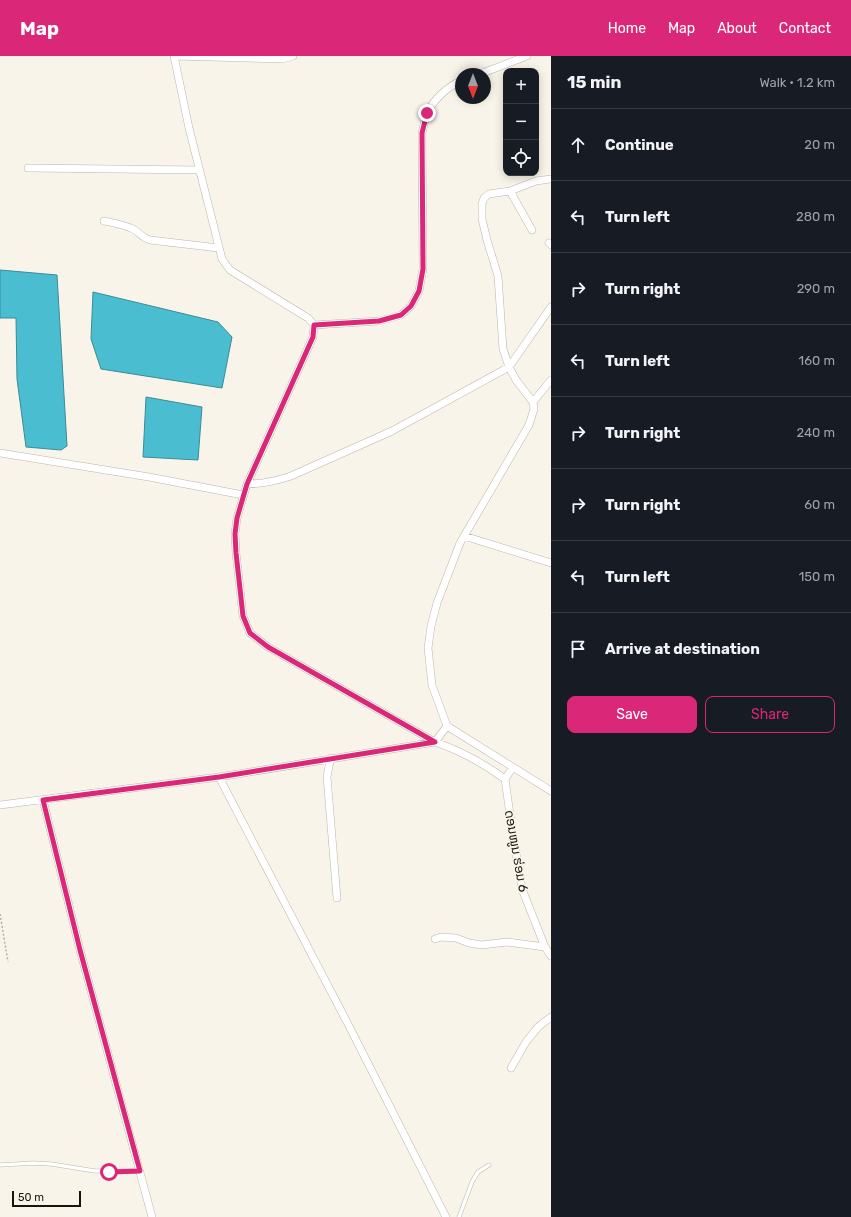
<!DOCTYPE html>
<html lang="en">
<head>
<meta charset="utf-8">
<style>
	:root { --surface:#171b24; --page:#242831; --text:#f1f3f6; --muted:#9ea1a6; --line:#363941; --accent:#db2777 }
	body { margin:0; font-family:Rubik,"Noto Sans Lao",sans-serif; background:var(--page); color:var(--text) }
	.controls { position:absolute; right:12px; top:12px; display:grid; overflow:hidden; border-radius:8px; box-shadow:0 2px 10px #0003 }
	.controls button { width:36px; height:36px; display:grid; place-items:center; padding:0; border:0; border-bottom:1px solid var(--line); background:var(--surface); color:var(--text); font:20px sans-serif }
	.compass { position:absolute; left:455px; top:12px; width:36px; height:36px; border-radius:50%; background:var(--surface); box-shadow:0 2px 10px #0003; rotate:180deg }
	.scale { position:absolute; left:12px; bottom:10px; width:69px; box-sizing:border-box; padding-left:4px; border:2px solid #171511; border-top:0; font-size:11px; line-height:14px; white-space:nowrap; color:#171511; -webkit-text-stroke:3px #f9f4e9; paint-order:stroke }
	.stop { position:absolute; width:12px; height:12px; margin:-9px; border:3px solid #db2777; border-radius:50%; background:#fff }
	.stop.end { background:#db2777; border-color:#fff; box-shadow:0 1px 4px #0008 }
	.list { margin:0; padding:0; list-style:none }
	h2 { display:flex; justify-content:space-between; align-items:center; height:52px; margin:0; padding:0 16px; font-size:17px }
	h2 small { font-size:13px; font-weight:400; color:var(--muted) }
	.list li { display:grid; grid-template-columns:26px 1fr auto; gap:12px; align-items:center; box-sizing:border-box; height:72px; padding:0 16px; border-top:1px solid var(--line) }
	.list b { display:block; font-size:15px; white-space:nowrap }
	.list em { font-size:13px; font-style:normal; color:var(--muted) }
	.actions { display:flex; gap:8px; padding:12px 16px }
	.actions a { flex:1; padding:9px 0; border:1px solid var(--accent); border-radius:8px; text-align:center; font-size:14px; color:var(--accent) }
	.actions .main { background:var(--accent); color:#fff }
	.icon { flex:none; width:22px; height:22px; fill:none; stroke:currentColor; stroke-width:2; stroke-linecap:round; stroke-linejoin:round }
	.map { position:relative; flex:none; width:551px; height:1161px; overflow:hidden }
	header { display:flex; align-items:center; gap:24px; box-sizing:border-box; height:56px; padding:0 20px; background:var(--accent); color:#fff }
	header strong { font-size:19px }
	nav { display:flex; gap:22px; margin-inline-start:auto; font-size:14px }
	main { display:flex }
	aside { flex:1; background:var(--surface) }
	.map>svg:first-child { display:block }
	.water { fill:#4abdd0; stroke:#3b8b97 }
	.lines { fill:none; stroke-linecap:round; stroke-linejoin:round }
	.lane-casing { stroke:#bab6aa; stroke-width:4.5 }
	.street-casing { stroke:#bab6aa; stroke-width:8 }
	.path { stroke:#b4b0a7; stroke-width:1.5; stroke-dasharray:2 2; stroke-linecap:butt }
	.lane { stroke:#fff; stroke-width:3.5 }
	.street { stroke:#fff; stroke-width:7 }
	.route { stroke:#db2777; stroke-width:5 }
	.labels { text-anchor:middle; stroke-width:3.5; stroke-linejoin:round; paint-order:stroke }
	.street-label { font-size:13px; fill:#171511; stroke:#f9f4e9 }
</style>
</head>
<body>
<header>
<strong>Map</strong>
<nav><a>Home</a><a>Map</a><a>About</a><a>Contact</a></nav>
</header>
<main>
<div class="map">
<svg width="551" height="1161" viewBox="0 0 551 1161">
	<rect width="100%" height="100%" fill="#f9f4e9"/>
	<path class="water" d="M0 214 57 219 67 390 61 394 26 391 17 323 16 262H0Z
		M93 236 218 266 232 281 222 332 101 313 91 283Z
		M146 341 202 351 198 404 143 401Z"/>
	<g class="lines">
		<g class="lane-casing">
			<path id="lane" d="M0 1109 33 1107 51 1108 95 1115H140
				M459 1161 472 1126 478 1116 489 1109"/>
		</g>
		<g class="street-casing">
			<path id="street" d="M174 0 189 72 222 203 230 214 308 262 314 269 313 281 247 428 237 462 235 478 236 497 243 560 250 577 268 591 435 686C461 695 483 707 505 723
				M174 0 282 3 293 0
				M480 18 527 0
				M28 112 199 114
				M551 123 536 125 510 135 489 138 484 142 482 148V163L487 184 498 220 503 293 509 311 516 324 533 346 534 353 529 369 460 487 437 547 431 570 428 592 432 629 447 670 551 735
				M510 135 532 174
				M104 165C114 167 125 169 133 173 141 177 140 181 150 184L219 192
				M549 187 551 189
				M314 269 379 265 401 259 411 250 419 235 423 213 422 77C424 71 424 64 427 58 432 45 448 30 461 25
				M533 346 551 324
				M0 397 149 421 243 439
				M247 428C263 428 276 425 291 420L392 375 509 311 551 251
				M464 480 551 507
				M331 702 329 710 327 721 337 842
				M513 711 505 723 512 773 522 833 545 891 551 900
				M219 721 349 970 446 1161
				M43 744 80 894 152 1161
				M0 749 219 721 435 686 447 670
				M435 883 441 881 456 882 469 887 482 889 507 886 545 891
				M511 1012 526 986 538 971 551 961"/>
		</g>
		<path class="path" d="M0 858 8 906"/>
		<use href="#lane" class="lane"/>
		<use href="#street" class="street"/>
	</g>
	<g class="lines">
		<path class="route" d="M109 1116 140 1115 80 894 43 744 219 721 435 686 268 591 250 577 243 560 236 497 235 478 237 462 247 428 313 281 314 269 379 265 401 259 411 250 419 235 423 213 422 77 427 57"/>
	</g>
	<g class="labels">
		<g class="street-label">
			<text transform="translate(517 795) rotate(80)" y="5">ດອນໜູນ ຮ່ອມ 6</text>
		</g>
	</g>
</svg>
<div class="controls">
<button>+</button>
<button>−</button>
<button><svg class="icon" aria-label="locate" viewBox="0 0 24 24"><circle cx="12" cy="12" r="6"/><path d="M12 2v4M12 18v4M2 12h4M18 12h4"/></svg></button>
</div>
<svg class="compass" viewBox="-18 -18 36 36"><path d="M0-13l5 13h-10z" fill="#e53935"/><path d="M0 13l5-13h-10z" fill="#9ea1a6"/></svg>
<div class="scale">50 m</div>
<div class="stop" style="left:109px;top:1116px"></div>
<div class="stop end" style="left:427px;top:57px"></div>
</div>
<aside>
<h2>15 min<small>Walk · 1.2 km</small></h2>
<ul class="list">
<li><svg class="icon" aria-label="ahead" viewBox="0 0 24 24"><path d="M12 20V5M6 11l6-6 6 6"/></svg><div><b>Continue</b></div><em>20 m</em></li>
<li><svg class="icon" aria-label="left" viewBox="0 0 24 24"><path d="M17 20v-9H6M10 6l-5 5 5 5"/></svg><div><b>Turn left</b></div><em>280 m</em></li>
<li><svg class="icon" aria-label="right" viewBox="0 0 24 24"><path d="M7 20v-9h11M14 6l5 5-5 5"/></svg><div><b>Turn right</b></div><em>290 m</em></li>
<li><svg class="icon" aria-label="left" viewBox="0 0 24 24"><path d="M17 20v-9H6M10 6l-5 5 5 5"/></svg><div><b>Turn left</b></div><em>160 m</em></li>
<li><svg class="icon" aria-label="right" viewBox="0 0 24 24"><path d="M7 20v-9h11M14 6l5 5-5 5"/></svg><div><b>Turn right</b></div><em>240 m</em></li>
<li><svg class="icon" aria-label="right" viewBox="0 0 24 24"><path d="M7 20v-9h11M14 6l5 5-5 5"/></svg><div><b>Turn right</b></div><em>60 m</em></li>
<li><svg class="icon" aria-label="left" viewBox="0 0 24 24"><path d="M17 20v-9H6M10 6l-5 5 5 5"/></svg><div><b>Turn left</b></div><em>150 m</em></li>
<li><svg class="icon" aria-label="arrive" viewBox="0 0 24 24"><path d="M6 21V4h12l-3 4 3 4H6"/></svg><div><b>Arrive at destination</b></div></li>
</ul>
<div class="actions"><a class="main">Save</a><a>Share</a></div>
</aside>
</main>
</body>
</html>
